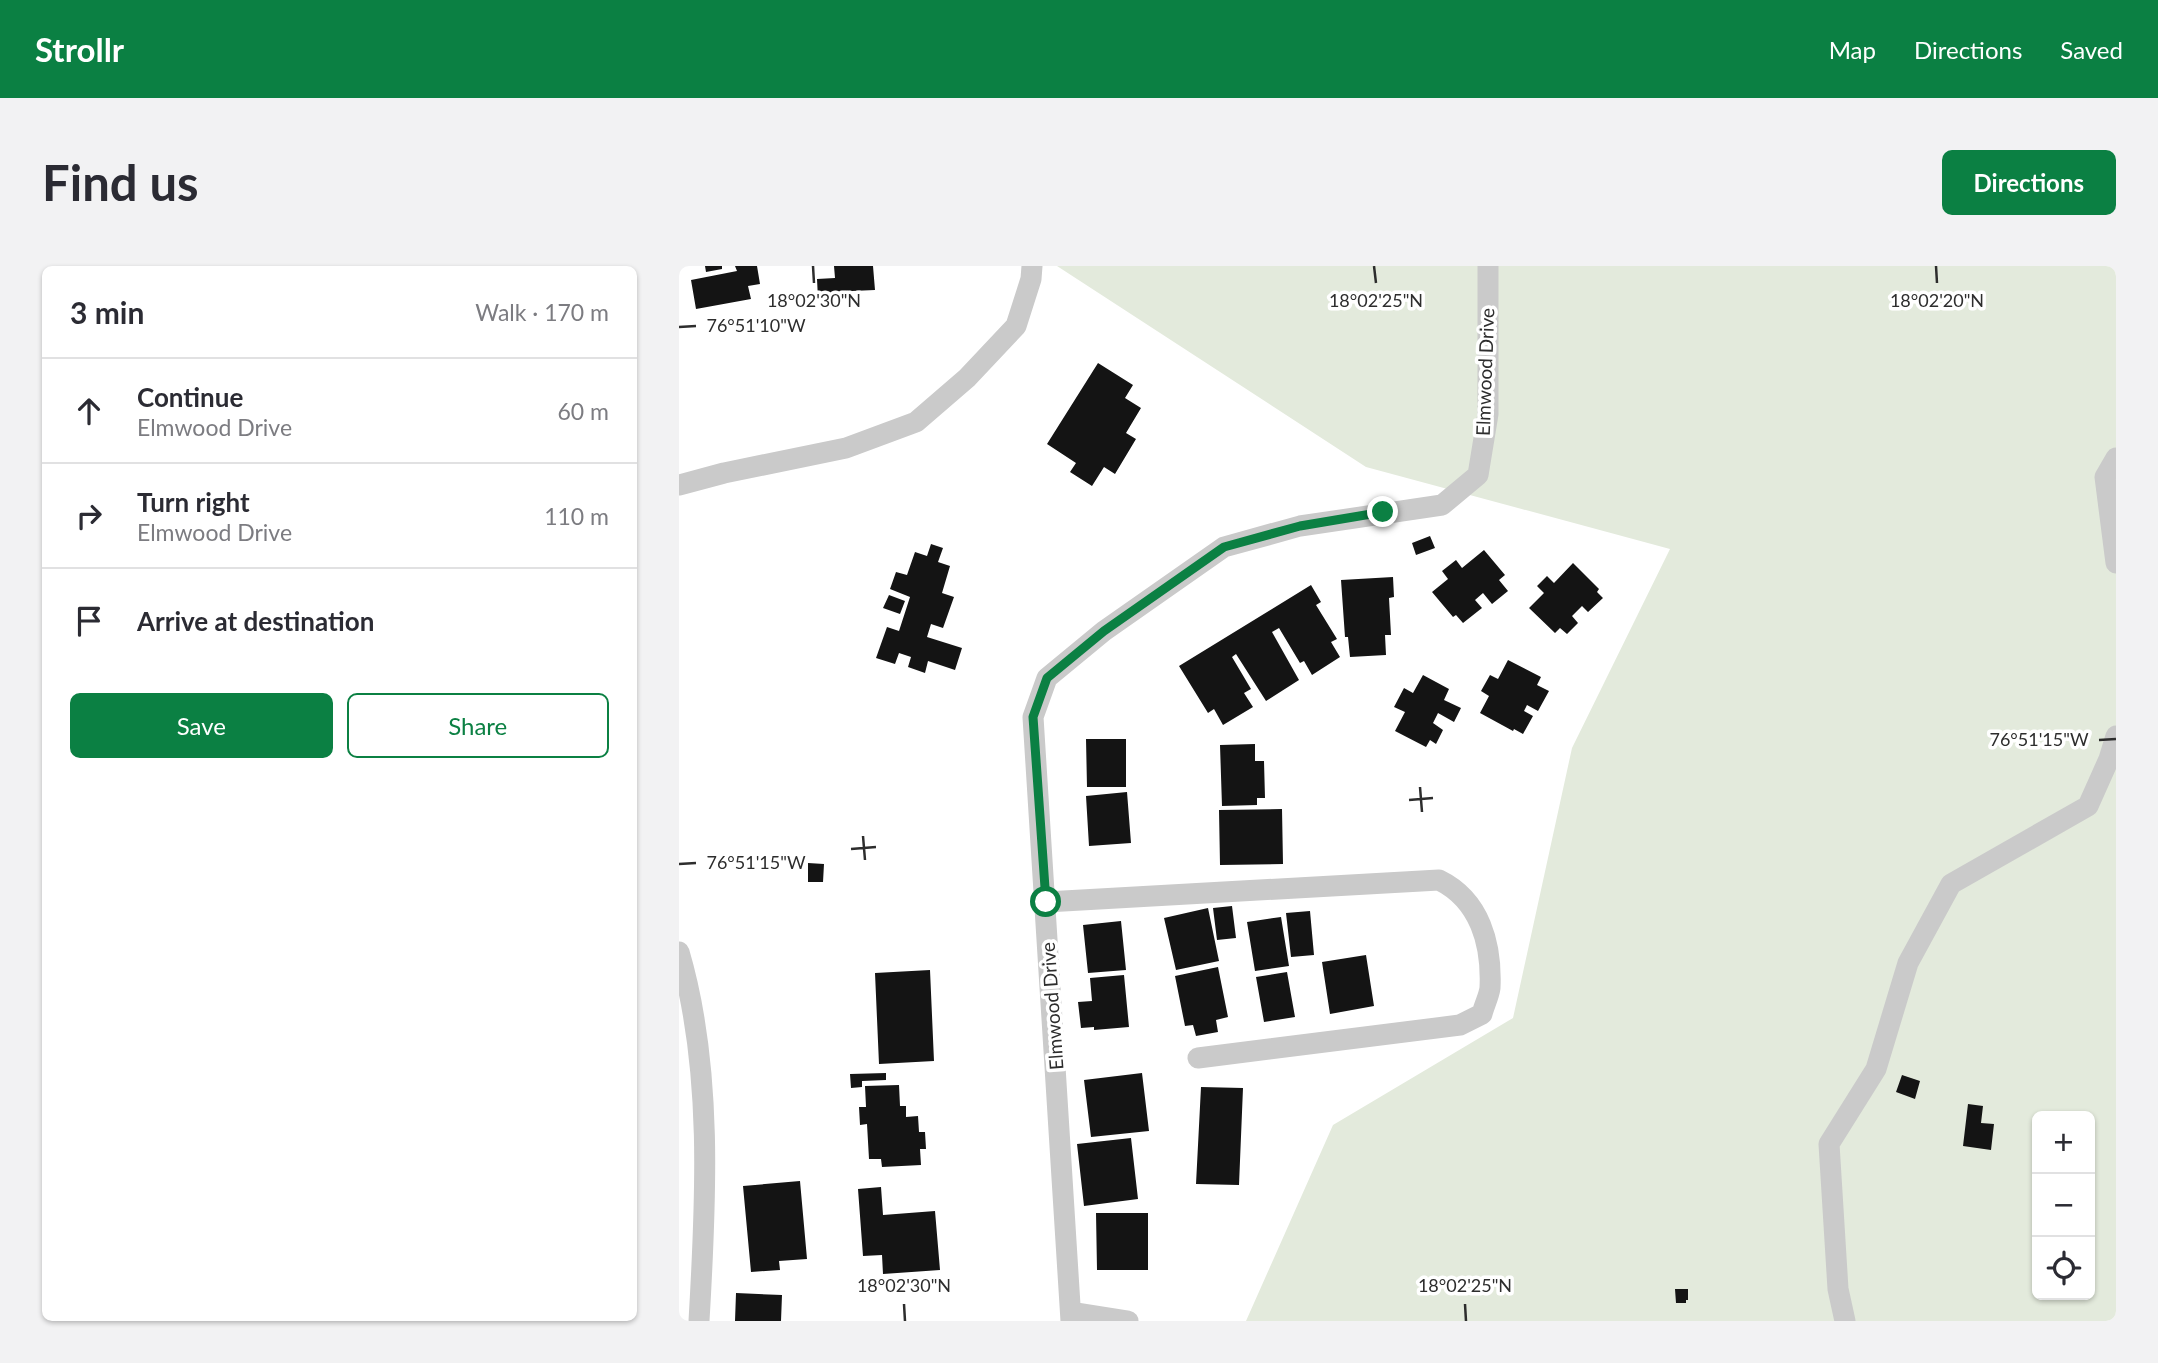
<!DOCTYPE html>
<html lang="en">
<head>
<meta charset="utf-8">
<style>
	:root { --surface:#fff; --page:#f2f2f3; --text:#2b2b33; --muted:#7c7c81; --line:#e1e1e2; --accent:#0b8043 }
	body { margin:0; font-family:Lato,sans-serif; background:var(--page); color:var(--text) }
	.controls { position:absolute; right:21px; bottom:21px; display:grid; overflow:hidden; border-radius:10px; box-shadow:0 2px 5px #0004 }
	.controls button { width:63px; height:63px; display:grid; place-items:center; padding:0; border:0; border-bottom:2px solid var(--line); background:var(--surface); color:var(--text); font:35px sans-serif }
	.stop { position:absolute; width:21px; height:21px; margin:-16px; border:5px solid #0b8043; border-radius:50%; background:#fff }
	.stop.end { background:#0b8043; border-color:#fff; box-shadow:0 2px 7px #0008 }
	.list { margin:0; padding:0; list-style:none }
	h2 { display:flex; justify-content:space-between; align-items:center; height:91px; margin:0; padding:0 28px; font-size:30px }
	h2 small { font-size:23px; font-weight:400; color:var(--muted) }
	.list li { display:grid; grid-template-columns:46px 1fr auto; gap:21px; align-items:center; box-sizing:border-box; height:105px; padding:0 28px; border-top:2px solid var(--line) }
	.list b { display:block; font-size:26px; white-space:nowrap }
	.list p { margin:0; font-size:23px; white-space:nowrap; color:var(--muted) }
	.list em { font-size:23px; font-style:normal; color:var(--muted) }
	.actions { display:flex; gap:14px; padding:21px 28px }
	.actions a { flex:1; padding:16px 0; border:2px solid var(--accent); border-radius:10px; text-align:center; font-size:24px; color:var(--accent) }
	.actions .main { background:var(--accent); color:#fff }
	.icon { flex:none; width:38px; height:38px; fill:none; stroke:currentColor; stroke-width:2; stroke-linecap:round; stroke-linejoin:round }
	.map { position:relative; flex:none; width:1437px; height:1055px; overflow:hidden; border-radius:10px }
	header { display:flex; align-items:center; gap:42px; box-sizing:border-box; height:98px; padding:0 35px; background:var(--accent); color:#fff }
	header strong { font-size:33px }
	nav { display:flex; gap:38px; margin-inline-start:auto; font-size:24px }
	.intro { display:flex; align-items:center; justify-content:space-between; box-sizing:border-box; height:168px; padding:0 42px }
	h1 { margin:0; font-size:49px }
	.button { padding:18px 32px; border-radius:10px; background:var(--accent); color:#fff; font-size:24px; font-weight:700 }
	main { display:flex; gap:42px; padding:0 42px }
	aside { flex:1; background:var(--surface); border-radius:10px; box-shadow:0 2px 5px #0004 }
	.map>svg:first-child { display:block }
	.green { fill:#e3eadc; fill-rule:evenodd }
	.building { fill:#141414 }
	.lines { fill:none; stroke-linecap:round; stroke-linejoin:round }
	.street { stroke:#cacaca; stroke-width:21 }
	.route { stroke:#0b8043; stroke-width:9 }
	.ticks { fill:none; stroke:#2d2d2d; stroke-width:2.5 }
	.labels { text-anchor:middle; stroke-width:7; stroke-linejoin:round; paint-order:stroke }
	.street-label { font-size:19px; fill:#2d2d2d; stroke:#fff }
	.ticks-label { font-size:18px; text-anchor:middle; fill:#2d2d2d; stroke:#fff; stroke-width:7; stroke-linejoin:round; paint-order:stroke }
</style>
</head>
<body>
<header>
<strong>Strollr</strong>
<nav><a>Map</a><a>Directions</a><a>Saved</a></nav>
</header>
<div class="intro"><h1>Find us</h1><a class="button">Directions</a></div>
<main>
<aside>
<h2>3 min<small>Walk · 170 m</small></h2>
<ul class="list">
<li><svg class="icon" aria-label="ahead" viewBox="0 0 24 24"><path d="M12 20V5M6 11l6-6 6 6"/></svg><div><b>Continue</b><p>Elmwood Drive</p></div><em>60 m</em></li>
<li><svg class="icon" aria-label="right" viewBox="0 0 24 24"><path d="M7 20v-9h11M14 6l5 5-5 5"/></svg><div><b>Turn right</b><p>Elmwood Drive</p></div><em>110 m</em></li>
<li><svg class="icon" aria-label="arrive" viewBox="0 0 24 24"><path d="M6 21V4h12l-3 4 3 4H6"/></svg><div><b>Arrive at destination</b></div></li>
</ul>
<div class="actions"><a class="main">Save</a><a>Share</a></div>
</aside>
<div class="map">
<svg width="1437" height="1055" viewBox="0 0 1437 1055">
	<rect width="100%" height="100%" fill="#fff"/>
	<path class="green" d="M378 0H1437V1055H567L654 859 834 752 893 482 991 283 687 201ZM1358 850H1411V1029H1358Z"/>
	<path class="building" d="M26 0H43V3L27 6Z
		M56 0H78L81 18 69 20 72 33 17 43 12 14 58 5Z
		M155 0H194L196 24 173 25 174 31 139 33 138 13 156 12Z
		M419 97 454 119 446 132 462 142 447 167 457 173 436 208 425 201 413 220 391 206 397 197 368 178Z
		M751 270 756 282 737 289 733 277Z
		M252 278 264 282 259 296 271 300 263 327 275 331 264 362 252 358 248 371 283 382 276 404 249 395 246 407 229 401 232 391 220 387 216 398 197 392 208 361 220 365 231 331 211 323 217 306 228 309 236 286 248 290Z
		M805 284 826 309 820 314 829 325 813 338 804 327 796 334 803 342 784 357 777 349 774 351 753 326 769 313 763 305 777 294 783 302Z
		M894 297 920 323 918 326 924 332 909 346 903 340 893 350 899 357 888 368 881 362 876 367 850 342 865 327 858 320 868 310 875 317Z
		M714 311 715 331 710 332 712 369H706L707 389 671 391 669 371H666L662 314Z
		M632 319 642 336 637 339 658 373 652 376 661 391 633 409 625 395 621 397 600 362 593 366 620 414 587 435 557 388 553 391 572 423 565 427 574 441 544 459 535 443 529 447 500 400Z
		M210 329 226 335 221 348 204 342Z
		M829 394 862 411 858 419 870 425 859 445 848 439 845 445 854 450 844 468 835 463 834 465 801 447 810 430 802 425 811 409 819 413Z
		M744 409 770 423 765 434 782 442 775 456 759 447 754 457 764 464 757 478 751 474 747 481 716 465 726 446 715 441 725 422 734 427Z
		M407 473H447V521H408Z
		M576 478V495H585L586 532H578V539L543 540 541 479Z
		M448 526 452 577 410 580 407 530Z
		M603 543 604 598 541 599 540 544Z
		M129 597 145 598 144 616H129Z
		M553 640 557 672 538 674 534 642Z
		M529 642 540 695 497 704 485 652Z
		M631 645 635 689 612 691 607 647Z
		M602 651 610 700 576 705 568 656Z
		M442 655 447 704 409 707 404 659Z
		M687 689 695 740 651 748 643 696Z
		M539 701 549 751 537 754 539 766 517 770 514 759 506 760 496 710Z
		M251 704 255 795 200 798 196 707Z
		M608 706 616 751 585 756 577 711Z
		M445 709 450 761 415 764V761L402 762 399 736 413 735 411 712Z
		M207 807V814L183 815V821L172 822 171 808Z
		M463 807 470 865 412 871 405 814Z
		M1223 809 1241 815 1236 833 1217 826Z
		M220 819 221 840H227V851L239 850 240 866H246L247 883H241L242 899 203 901 202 893H190L188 858 181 859 180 841H187L186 820Z
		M522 821 564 822 560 919 517 918Z
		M1289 838 1304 840 1302 857 1315 858 1312 884 1284 880Z
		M452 872 459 933 405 940 398 878Z
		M121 915 128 993 100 995 101 1004 72 1006 64 920Z
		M202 921 204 949 256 945 261 1004 204 1008 203 989 184 990 179 923Z
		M417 947H469V1004H418Z
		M996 1023H1009V1034H1007V1037H997Z
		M57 1027 103 1029 102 1055H56Z"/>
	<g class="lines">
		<path class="street" d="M1437 192 1426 211 1437 297
			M0 219 45 207 167 182 237 156 288 112 337 60 352 13 353 0
			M367 636 760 614C801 634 813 678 811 722 810 730 805 740 803 748L781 759 519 792
			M0 686C34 801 27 936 20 1055
			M392 1046 449 1055
			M392 1055 354 451 368 412 425 365 545 281 621 260 763 239 799 209 809 148V0
			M1166 1055 1159 1023 1150 878 1197 803 1229 697 1272 618 1409 540 1430 493 1437 470"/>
	</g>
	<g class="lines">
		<path class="route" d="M367 636 354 451 368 412 425 365 545 281 621 260 704 246"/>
	</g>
	<path class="ticks" d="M134 0 135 17M695 0 697 17M1257 0 1258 17M0 61 17 60M1420 474 1437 473M741 521 743 546M730 534 754 532M184 570 186 594M172 583 197 581M0 598 17 597M225 1038 226 1055M786 1038 787 1055"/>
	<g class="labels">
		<g class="street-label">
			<text transform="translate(806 106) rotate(-88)" y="7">Elmwood Drive</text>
			<text transform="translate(373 740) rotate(-94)" y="7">Elmwood Drive</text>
		</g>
	</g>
	<g class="ticks-label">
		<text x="135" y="41">18°02'30"N</text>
		<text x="697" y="41">18°02'25"N</text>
		<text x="1258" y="41">18°02'20"N</text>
		<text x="77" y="66">76°51'10"W</text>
		<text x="1360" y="480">76°51'15"W</text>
		<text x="77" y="603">76°51'15"W</text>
		<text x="225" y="1026">18°02'30"N</text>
		<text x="786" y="1026">18°02'25"N</text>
	</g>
</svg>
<div class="controls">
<button>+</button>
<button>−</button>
<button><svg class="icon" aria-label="locate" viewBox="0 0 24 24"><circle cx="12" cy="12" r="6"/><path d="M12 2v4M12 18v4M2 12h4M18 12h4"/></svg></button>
</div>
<div class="stop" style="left:367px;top:636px"></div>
<div class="stop end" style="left:704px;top:246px"></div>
</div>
</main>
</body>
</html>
